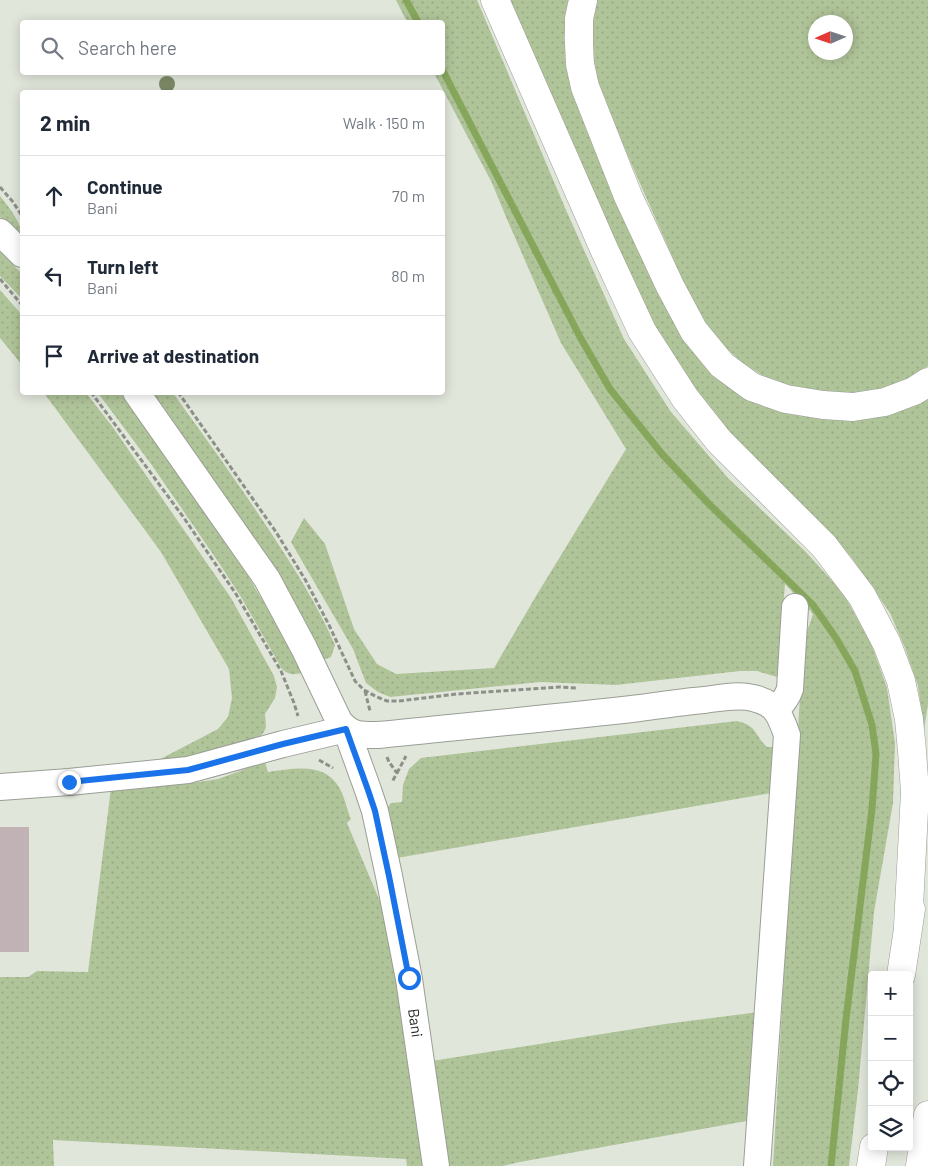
<!DOCTYPE html>
<html lang="en">
<head>
<meta charset="utf-8">
<style>
	:root { --surface:#fff; --page:#f2f2f3; --text:#1f2937; --muted:#747a83; --line:#e0e1e3 }
	body { margin:0; font-family:Barlow,sans-serif; background:var(--page); color:var(--text) }
	.controls { position:absolute; right:15px; bottom:15px; display:grid; overflow:hidden; border-radius:5px; box-shadow:0 2px 12px #0003 }
	.controls button { width:45px; height:45px; display:grid; place-items:center; padding:0; border:0; border-bottom:1px solid var(--line); background:var(--surface); color:var(--text); font:25px sans-serif }
	.compass { position:absolute; left:808px; top:15px; width:45px; height:45px; border-radius:50%; background:var(--surface); box-shadow:0 2px 12px #0003; rotate:267deg }
	.stop { position:absolute; width:15px; height:15px; margin:-11px; border:4px solid #1a73e8; border-radius:50%; background:#fff }
	.stop.end { background:#1a73e8; border-color:#fff; box-shadow:0 1px 5px #0008 }
	.list { margin:0; padding:0; list-style:none }
	h2 { display:flex; justify-content:space-between; align-items:center; height:65px; margin:0; padding:0 20px; font-size:21px }
	h2 small { font-size:16px; font-weight:400; color:var(--muted) }
	.list li { display:grid; grid-template-columns:32px 1fr auto; gap:15px; align-items:center; box-sizing:border-box; height:80px; padding:0 20px; border-top:1px solid var(--line) }
	.list b { display:block; font-size:19px; white-space:nowrap }
	.list p { margin:0; font-size:16px; white-space:nowrap; color:var(--muted) }
	.list em { font-size:16px; font-style:normal; color:var(--muted) }
	.icon { flex:none; width:28px; height:28px; fill:none; stroke:currentColor; stroke-width:2; stroke-linecap:round; stroke-linejoin:round }
	.map { position:relative; flex:none; width:928px; height:1166px; overflow:hidden }
	.search { position:absolute; background:var(--surface); box-shadow:0 2px 12px #0003; left:20px; top:20px; width:425px; height:55px; display:flex; align-items:center; gap:12px; box-sizing:border-box; padding:0 18px; border-radius:5px; color:var(--muted); font-size:19px }
	.panel { position:absolute; background:var(--surface); box-shadow:0 2px 12px #0003; left:20px; top:90px; width:425px; height:305px; border-radius:5px }
	.map>svg:first-child { display:block }
	.grass { fill:url(#grass-dots); fill-rule:evenodd }
	.lines { fill:none; stroke-linecap:round; stroke-linejoin:round }
	.stream { stroke:#86a65c; stroke-width:7 }
	.building { fill:#c1b3b5 }
	.minor-casing { stroke:#9a9f95; stroke-width:28 }
	.highway-casing { stroke:#9a9f95; stroke-width:29 }
	.path { stroke:#8c9088; stroke-width:3; stroke-dasharray:5 2.5; stroke-linecap:butt }
	.minor { stroke:#fff; stroke-width:26 }
	.highway { stroke:#fff; stroke-width:28 }
	.tree { fill:#7d8b68 }
	.route { stroke:#1a73e8; stroke-width:6 }
	.labels { text-anchor:middle; stroke-width:4; stroke-linejoin:round; paint-order:stroke }
	.street-label { font-size:15px; fill:#222420; stroke:#fff }
</style>
</head>
<body>
<div class="map">
<svg width="928" height="1166" viewBox="0 0 928 1166">
	<defs>
		<pattern id="grass-dots" width="8" height="8" patternUnits="userSpaceOnUse" patternTransform="scale(1.25)"><rect width="8" height="8" fill="#b0c499"/><path d="M2 2h.1M6 6h.1" fill="none" stroke="#97a884" stroke-width="1.8" stroke-linecap="round"/></pattern>
	</defs>
	<rect width="100%" height="100%" fill="#e1e6db"/>
	<path class="grass" d="M396 0H477L566 210 624 339 671 412 728 478 806 552 843 593 871 643 887 688 895 743 893 803 874 912 858 1090 849 1166H773L803 643 813 614 785 584 780 647V678L757 671H740L616 685 540 682 390 697 378 692 366 683 353 649 291 542 304 518 325 544 354 629 377 664 396 674 494 668 536 596 626 449 561 343 506 217 492 183 434 73 442 72V22H407Z
		M510 0H569L567 5 564 38 570 80 593 144 752 399 789 414 811 417 844 419 928 394V704L924 730 918 686 905 648 890 613 851 557 813 515 755 461 717 420 673 361 647 314Z
		M595 0H928V366L905 380 879 389 858 393 815 394 770 380 744 364 717 340 694 306 601 95C592 62 587 33 595 0ZM816 22H846V52H816Z
		M0 196C8 206 22 223 22 236L21 237 0 217Z
		M0 251 22 274V299L0 276Z
		M0 290 22 315V365L0 338Z
		M44 393H86L112 426 231 598 274 676 277 687 275 698 265 714 266 727 264 732 259 738 183 762 149 765 218 729 228 717 232 698 229 669 161 552Z
		M98 393H122L248 576 278 626 302 673C293 675 289 675 282 669L241 597 217 560 151 464Z
		M152 393H173C207 440 241 487 273 536 296 571 318 606 335 645L331 657 323 660 278 577Z
		M737 721C758 726 754 735 767 747H774L771 793 397 858 385 811 391 803 402 802 403 785 409 769 421 758Z
		M265 762 268 772C293 769 325 761 340 789 345 798 347 810 351 819L347 823 392 930 430 1166H407L406 1159 53 1140 54 1166H0V977H28L37 971 88 972 111 788 199 782 218 779Z
		M759 1012 752 1120 520 1162 503 1166H446L432 1061 665 1024Z"/>
	<g class="lines">
		<path class="stream" d="M406 0 418 22
			M442 69 580 337 610 389 662 454 709 504 813 605 836 638 855 671 872 725 876 754 872 809 846 1019 831 1166"/>
	</g>
	<path class="building" d="M0 827H29V952H0Z"/>
	<g class="lines">
		<g class="minor-casing">
			<path id="minor" d="M0 232 22 254
				M136 392 267 579 304 648 339 721C351 736 361 735 378 735 466 726 553 718 640 708 661 705 683 702 704 700 720 698 738 694 753 698 776 703 780 715 787 735L757 1166
				M776 710C783 703 787 698 790 689L795 607
				M346 729 368 790 375 811 389 876 409 979 436 1166
				M0 787 69 782 188 770 283 744 346 729"/>
		</g>
		<g class="highway-casing">
			<path id="highway" d="M495 0 604 249 642 331 685 398 719 441 824 546 862 596 887 644 901 681 909 719 912 751 915 792 908 926
				M583 0 579 19V44L580 64 585 87 628 196 670 286 694 331 722 365 752 387 786 399 823 405 853 407 885 402 914 391 928 382
				M901 975 911 909
				M871 1166 874 1147
				M920 1166 928 1115"/>
		</g>
		<path class="path" d="M0 187 13 202 22 216
			M0 279 22 305
			M91 392 184 518 236 594 281 671 294 703 298 716
			M178 392 276 532 306 581 329 625 355 681 364 690 377 697 387 701H399L457 694 559 687 576 688
			M365 691 370 711
			M387 757 389 762 397 773 392 782
			M319 760 333 768
			M397 773 406 756"/>
		<use href="#minor" class="minor"/>
		<use href="#highway" class="highway"/>
	</g>
	<circle class="tree" cx="167" cy="84" r="8"/>
	<g class="lines">
		<path class="route" d="M69 782 188 770 283 744 346 729 368 790 375 811 389 876 409 978"/>
	</g>
	<g class="labels">
		<g class="street-label">
			<text transform="translate(415 1023) rotate(82)" y="5">Bani</text>
		</g>
	</g>
</svg>
<div class="controls">
<button>+</button>
<button>−</button>
<button><svg class="icon" aria-label="locate" viewBox="0 0 24 24"><circle cx="12" cy="12" r="6"/><path d="M12 2v4M12 18v4M2 12h4M18 12h4"/></svg></button>
<button><svg class="icon" aria-label="layers" viewBox="0 0 24 24"><path d="M12 4l9 5-9 5-9-5zM3 14l9 5 9-5"/></svg></button>
</div>
<svg class="compass" viewBox="-18 -18 36 36"><path d="M0-13l5 13h-10z" fill="#e53935"/><path d="M0 13l5-13h-10z" fill="#747a83"/></svg>
<div class="stop" style="left:409px;top:978px"></div>
<div class="stop end" style="left:69px;top:782px"></div>
<div class="search"><svg class="icon" aria-label="search" viewBox="0 0 24 24"><circle cx="10" cy="10" r="6"/><path d="M15 15l6 6"/></svg>Search here</div>
<section class="panel">
<h2>2 min<small>Walk · 150 m</small></h2>
<ul class="list">
<li><svg class="icon" aria-label="ahead" viewBox="0 0 24 24"><path d="M12 20V5M6 11l6-6 6 6"/></svg><div><b>Continue</b><p>Bani</p></div><em>70 m</em></li>
<li><svg class="icon" aria-label="left" viewBox="0 0 24 24"><path d="M17 20v-9H6M10 6l-5 5 5 5"/></svg><div><b>Turn left</b><p>Bani</p></div><em>80 m</em></li>
<li><svg class="icon" aria-label="arrive" viewBox="0 0 24 24"><path d="M6 21V4h12l-3 4 3 4H6"/></svg><div><b>Arrive at destination</b></div></li>
</ul>
</section>
</div>
</body>
</html>
